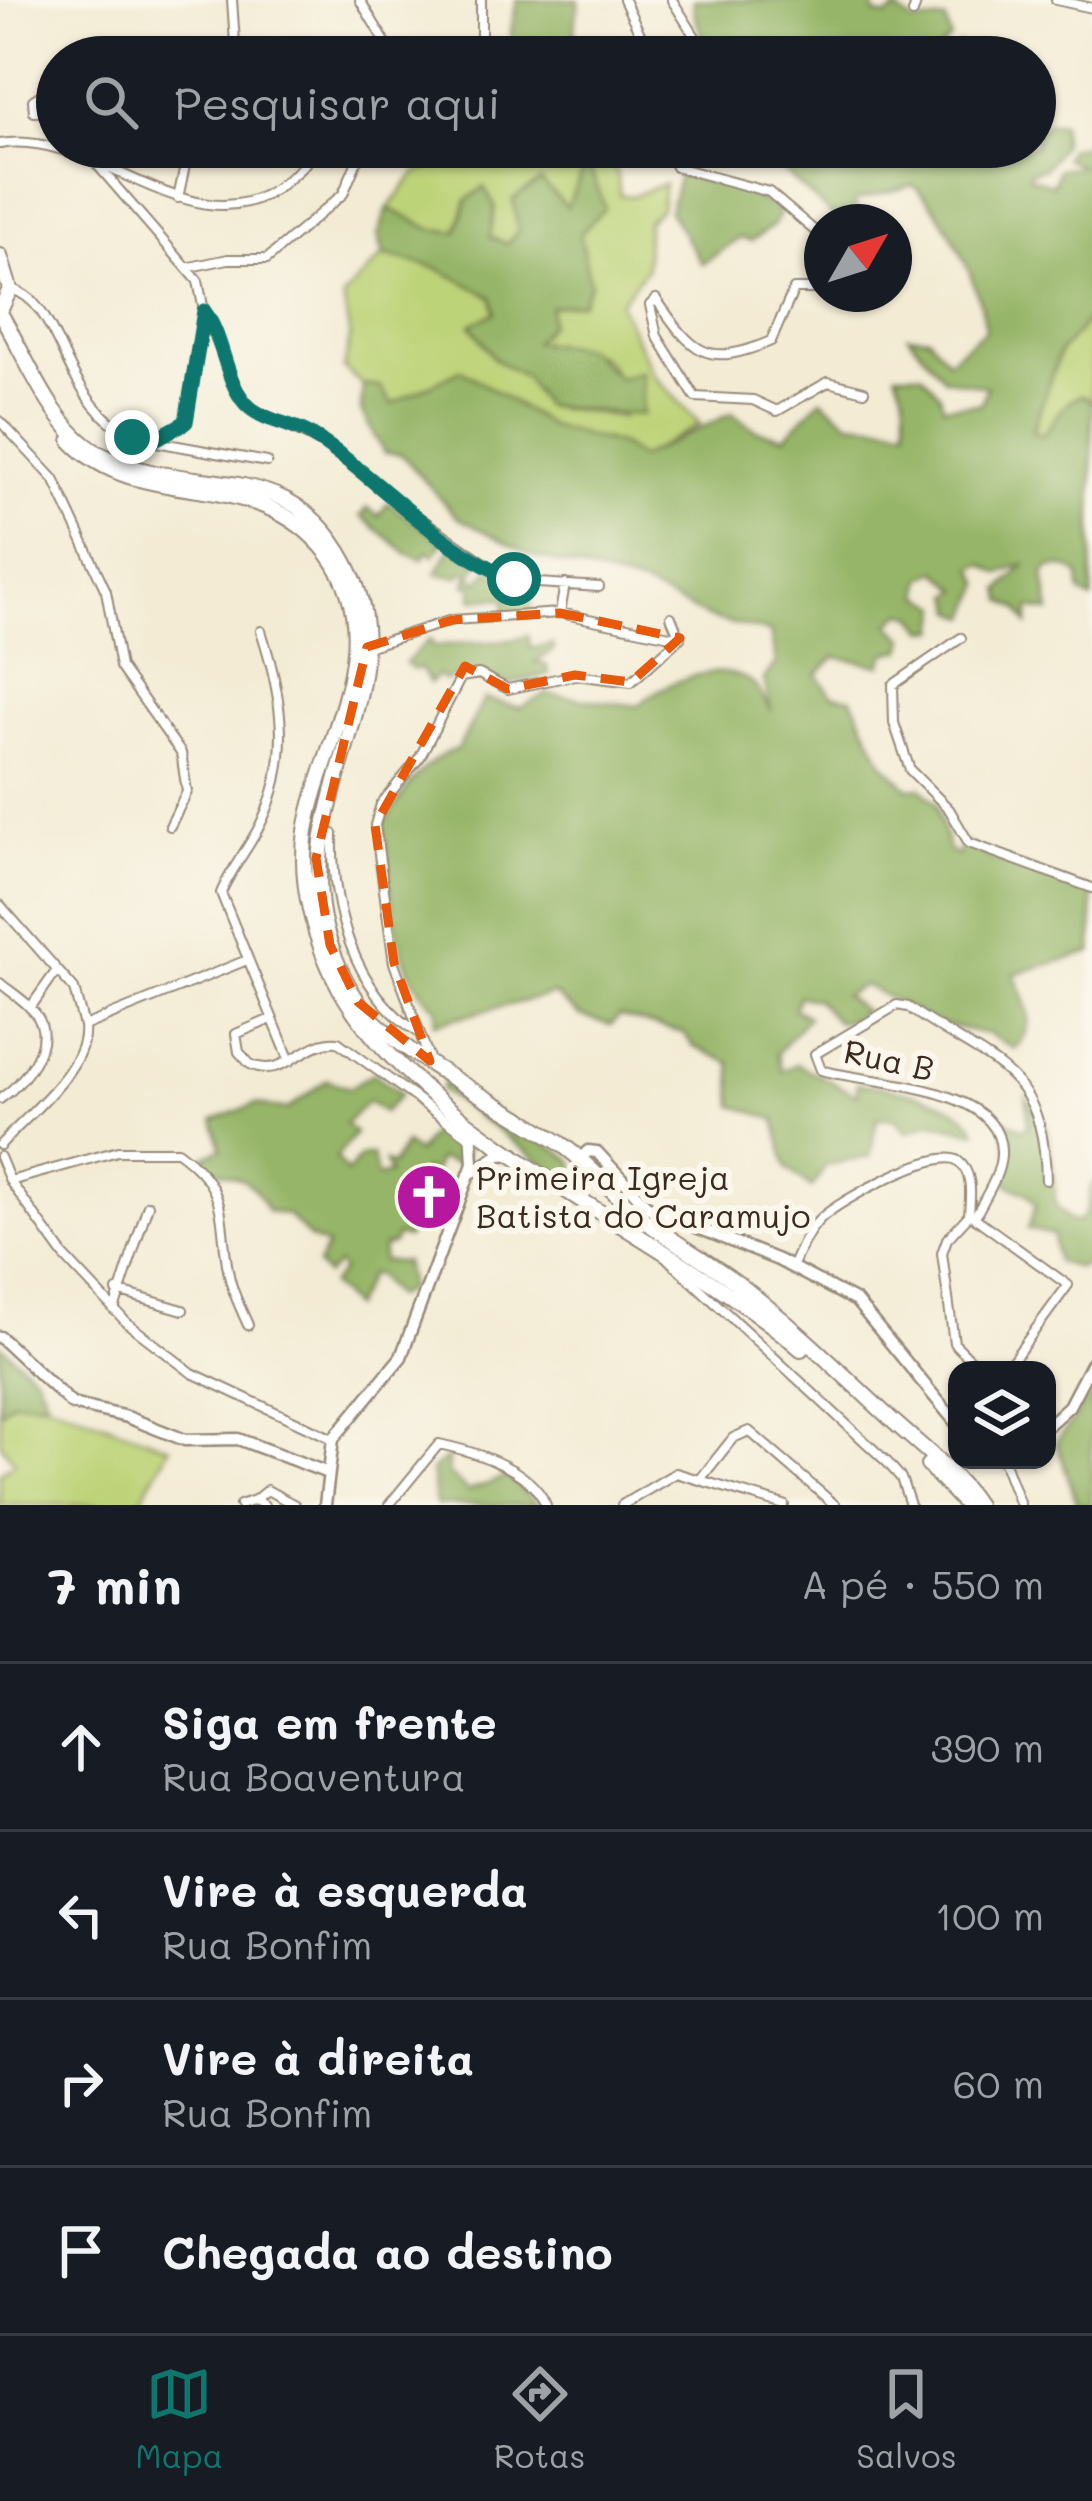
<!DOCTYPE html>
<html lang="pt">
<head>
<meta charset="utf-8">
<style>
	:root { --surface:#171b24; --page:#20242c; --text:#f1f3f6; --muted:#9ea1a6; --line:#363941; --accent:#0f766e }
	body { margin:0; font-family:Mali,sans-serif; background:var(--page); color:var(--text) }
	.controls { position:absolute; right:36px; bottom:36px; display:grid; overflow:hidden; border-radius:24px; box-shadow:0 3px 9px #0004 }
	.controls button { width:108px; height:108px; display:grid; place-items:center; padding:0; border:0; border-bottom:3px solid var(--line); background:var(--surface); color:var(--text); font:60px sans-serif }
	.compass { position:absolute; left:804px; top:204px; width:108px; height:108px; border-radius:50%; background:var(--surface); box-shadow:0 3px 9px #0004; rotate:51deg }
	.stop { position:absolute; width:36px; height:36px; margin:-27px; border:9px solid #0f766e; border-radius:50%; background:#fff }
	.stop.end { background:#0f766e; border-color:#fff; box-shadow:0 3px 12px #0008 }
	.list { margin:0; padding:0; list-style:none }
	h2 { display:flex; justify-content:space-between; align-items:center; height:156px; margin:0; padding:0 48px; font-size:51px }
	h2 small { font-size:39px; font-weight:400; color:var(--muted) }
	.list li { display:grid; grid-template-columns:78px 1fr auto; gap:36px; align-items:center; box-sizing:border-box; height:168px; padding:0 48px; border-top:3px solid var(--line) }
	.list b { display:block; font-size:45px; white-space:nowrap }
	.list p { margin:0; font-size:39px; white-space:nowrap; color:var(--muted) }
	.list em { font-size:39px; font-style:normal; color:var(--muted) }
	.icon { flex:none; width:66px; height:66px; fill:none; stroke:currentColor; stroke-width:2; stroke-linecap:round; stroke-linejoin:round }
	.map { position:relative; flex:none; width:1092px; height:1505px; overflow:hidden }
	.search { position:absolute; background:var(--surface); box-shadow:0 3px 9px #0004; left:36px; right:36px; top:36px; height:132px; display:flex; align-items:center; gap:30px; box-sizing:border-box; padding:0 42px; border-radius:66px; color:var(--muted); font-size:45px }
	.sheet { height:828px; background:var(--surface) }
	nav { display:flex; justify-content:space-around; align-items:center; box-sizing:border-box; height:168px; border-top:3px solid var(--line); background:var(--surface); font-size:33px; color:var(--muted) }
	nav a { display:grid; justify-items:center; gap:6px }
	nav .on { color:var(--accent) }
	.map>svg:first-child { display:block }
	.green { fill:#bdd378; stroke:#7c7e4b; stroke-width:3 }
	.forest { fill:#96b568; stroke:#687043; stroke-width:3 }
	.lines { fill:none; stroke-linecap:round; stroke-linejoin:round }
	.minor-casing { stroke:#978a79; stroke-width:12 }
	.tertiary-casing { stroke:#978a79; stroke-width:15 }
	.trunk-casing { stroke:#978a79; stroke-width:18 }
	.minor { stroke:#fff; stroke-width:8 }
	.tertiary { stroke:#fff; stroke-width:10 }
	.trunk { stroke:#fff; stroke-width:14 }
	.route { stroke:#0f766e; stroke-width:15 }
	.marked { fill:none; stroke:#e8590c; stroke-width:9; stroke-dasharray:24 15; stroke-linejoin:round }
	.labels { text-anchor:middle; stroke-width:12; stroke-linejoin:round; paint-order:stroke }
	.street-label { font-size:33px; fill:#3b2a1e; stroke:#fbf7ec }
	.poi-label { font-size:33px; fill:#3b2a1e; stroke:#fbf7ec; text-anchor:start }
</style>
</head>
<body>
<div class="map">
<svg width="1092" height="1505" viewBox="0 0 1092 1505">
	<rect width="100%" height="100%" fill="#fbf7ec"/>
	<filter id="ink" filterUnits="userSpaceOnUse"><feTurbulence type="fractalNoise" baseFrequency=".00833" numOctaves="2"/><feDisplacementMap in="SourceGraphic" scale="24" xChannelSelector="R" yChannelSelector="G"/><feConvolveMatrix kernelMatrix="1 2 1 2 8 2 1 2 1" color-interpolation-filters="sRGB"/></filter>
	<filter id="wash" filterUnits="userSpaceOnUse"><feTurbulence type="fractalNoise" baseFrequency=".004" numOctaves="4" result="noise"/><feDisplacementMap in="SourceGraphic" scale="48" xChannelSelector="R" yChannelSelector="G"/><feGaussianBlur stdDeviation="2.7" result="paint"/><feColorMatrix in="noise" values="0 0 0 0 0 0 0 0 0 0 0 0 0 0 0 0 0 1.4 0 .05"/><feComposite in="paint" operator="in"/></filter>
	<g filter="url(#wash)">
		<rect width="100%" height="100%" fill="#f3ebd4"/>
		<path class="green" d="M514 147H602L617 174 620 195 632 196 664 184 661 208 647 221 646 269 619 303 654 376 700 424 639 458 621 445 550 426 461 370 392 404 380 387 363 385 344 369 350 338 343 297 384 255 437 268 492 297 495 313 471 325 494 359 525 377 544 406 622 417C617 339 594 357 533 342L596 194 587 163 567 208 518 231 507 244 489 237 495 206 467 200 457 232 431 229 388 208C398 199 404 186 413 177 438 152 480 172 509 162Z
			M1092 316V401L1081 395 1066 404 1043 436 1032 432 1060 351Z
			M12 1401 47 1402 170 1447 138 1505H0V1473L15 1462 0 1442V1413Z"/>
		<path class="forest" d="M517 0H579L574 31 591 57H514L511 31Z
			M693 0H873L875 14 887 17 897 10 914 23 946 20 951 39 942 46 950 55 959 45 967 49 966 57H714L696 21Z
			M1047 123H1061L1062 144 1045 168 1030 172 1029 177 1053 185 1058 169 1080 166 1064 158 1068 149 1085 145 1092 151V316L1060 351 1032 432 1043 435 1066 404 1082 395 1092 401V600L1080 593 1079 574 1065 567H1050L1044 575 1050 612 1030 608 1028 624 1019 609 1004 601 1001 590 1027 563 1000 574 983 564 974 568 982 584 969 617 956 611 952 595 960 590 938 571 923 578 921 595 941 606 937 630H925L914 615 902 613 890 624 906 639 903 650 886 653 881 665 835 657 817 675 832 695 852 698 883 763 908 788 920 787 936 803 949 851 959 856 960 844 966 843 989 857 1092 892V952L1014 974C1026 1000 1039 1026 1015 1049L988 1034 936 1023 864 985 844 995 864 1011 852 1020 837 1022 816 999 799 996 794 1009 808 1017 777 1053 782 1071 797 1064 857 1095V1083C890 1087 966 1099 977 1132L930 1122 907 1132 894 1118H877L870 1157 826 1165 812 1188 787 1168 775 1119 734 1106 731 1063 693 1046 684 1033 619 1016 611 1025 580 1016 554 994 435 1023 437 1008C388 969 393 883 383 826 401 796 423 758 458 749L484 699 521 708 546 694 638 706C663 683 713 661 748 680 758 686 764 700 771 711L764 679 776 662 770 632 712 619 643 586 533 556 457 517 401 454 384 453 361 411 363 385 380 387 392 404 461 370 550 426 621 445 639 458 732 413 756 430 785 437 821 399 850 422 907 427 905 395 896 373H921L940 394 943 406 981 404 987 387 944 378 908 335 928 337 948 360 985 330C983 290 945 210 913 185L855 201 856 213 840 222 783 171 807 155 834 147H1035V131Z
			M587 161 605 208 580 234 590 284 582 302 550 307V323L534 342 584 347 619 378 642 371V415L544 406 525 377 495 359 471 324 495 313 492 297 437 268 384 255 378 235 388 208 431 229 457 232 467 200 484 187 495 206 490 237 507 244 518 231 513 199 541 181 567 207Z
			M679 174 746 191 780 211 774 225 751 241 740 238 702 264 669 211Z
			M388 503 443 542 434 555 428 551 422 559 408 554 361 516 368 508 378 516Z
			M452 546 479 564 471 576 479 582 489 570 532 586 531 615 505 616V598L473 599V586L466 585 469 573 464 571 459 577 436 574Z
			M528 635 531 649 553 644 554 650 535 662 546 665 549 674 509 684 469 671 445 681 437 675 430 683 419 667 414 670 405 663 430 639 434 647C463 640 504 646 528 635Z
			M373 1073 401 1094 384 1112 368 1101 345 1124 355 1133 336 1158 347 1173 360 1157 372 1155 377 1177 389 1174 385 1162 392 1165 405 1144 417 1153 437 1126 457 1133 466 1148 463 1165 438 1159 434 1172 423 1169 413 1199 418 1201 417 1229 408 1227 407 1238 396 1236 393 1244 383 1247 382 1261 404 1262 409 1288 394 1297 376 1275H369L352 1307 330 1285 342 1271 338 1264 326 1275 317 1265 327 1246 309 1238 288 1215 267 1211C255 1180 239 1177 208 1168L205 1156 221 1149 214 1120 256 1104 287 1110 327 1080 349 1088Z
			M444 1081 573 1160 576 1173 565 1179 441 1090Z
			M1027 1098 1048 1129 1056 1205 1070 1221 1079 1222 1087 1210 1092 1181V1257L1079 1268 1056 1262 1053 1235 1028 1229 1036 1204 1027 1193 1009 1185 1004 1174 1011 1165 1002 1118 1022 1129 1028 1126Z
			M0 1345 36 1376 47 1402 12 1401 0 1413Z
			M1092 1395V1505H1078L1056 1442Z
			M448 1457V1473L468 1491 507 1477 539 1505H436L431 1471Z"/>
	</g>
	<g filter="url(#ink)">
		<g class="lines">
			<g class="minor-casing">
				<path id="minor" d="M232 0 236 57
					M360 0 394 57
					M624 0 651 57
					M672 0 704 51
					M1056 0 1092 8
					M913 13 917 0
					M481 38V0
					M86 57 102 43 121 57
					M44 97 47 111 34 112 33 100 57 85
					M0 144C95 127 199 257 286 181 298 171 310 161 316 147
					M668 147 676 167 769 192 822 237
					M178 198 189 147
					M190 267 228 259H267L343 194 363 147
					M10 289C68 302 59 422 152 441L186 422 204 311 198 281 93 160
					M822 289H794L771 341C705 369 693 352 656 299L650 305 657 336 695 397 753 400 777 411 828 382 864 391
					M205 313 237 390 252 409 331 447 401 505 502 575 523 582 599 587
					M0 421 54 479 106 591 120 667 181 753 187 792 170 826
					M156 442 267 462
					M560 613 565 584
					M671 617 680 638
					M261 631C283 698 293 763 258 829 247 850 230 871 221 893L290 1061
					M961 638 893 685 894 723 910 770 949 809 969 843 1092 888
					M367 647 452 620 560 613 680 638
					M333 834C331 905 353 992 418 1032
					M0 905 74 989 84 1026
					M0 983C12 993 29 1003 37 1016 56 1045 22 1084 0 1099
					M30 1008 57 970
					M271 1019 236 1034 239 1052 250 1064C284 1081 306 1038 338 1042L471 1138
					M430 1061 394 963 375 825 381 804 420 757 461 677 479 674 508 689 575 675 631 682 680 638
					M0 1145C26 1116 89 1068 84 1026L247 960
					M0 1157 10 1181 64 1256 127 1323 192 1373 333 1439
					M10 1181 118 1151H177C231 1190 218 1216 228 1270 231 1289 240 1307 248 1325
					M969 1215 947 1239 942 1253 954 1343 981 1370
					M971 1215 1068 1285 1013 1360 995 1370
					M976 1215C985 1197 1000 1176 1001 1155 1005 1083 865 1084 821 1070L815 1054 897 1005 908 1007C990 1066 1044 1064 1046 1180
					M668 1259 887 1462 901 1478 910 1505
					M792 1267C800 1250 807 1232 821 1218 839 1201 938 1146 958 1161 974 1173 970 1197 969 1215
					M117 1291 183 1310
					M114 1310 148 1205
					M1003 1460 1020 1505
					M702 1477 733 1438 749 1431 835 1505
					M255 1500 267 1490 295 1505
					M240 1505 255 1500 264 1505
					M389 1505 439 1444C476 1452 531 1469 546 1505
					M622 1505 676 1473 784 1505"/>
			</g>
			<g class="tertiary-casing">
				<path id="tertiary" d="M580 1159 588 1151 597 1152 649 1208 778 1260 856 1301 957 1424
					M473 1172 499 1155 515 1154
					M0 1337 72 1404 127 1417 185 1440 238 1439 328 1473
					M1047 1426 1069 1406 1092 1362
					M325 1505 333 1439 401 1357 473 1164 471 1125"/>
			</g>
			<g class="trunk-casing">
				<path id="trunk" d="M0 256 10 289 0 311
					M0 313C26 356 52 428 98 453 192 504 295 446 353 578 402 690 291 808 326 931 335 962 350 995 372 1019 416 1063 506 1107 561 1144 593 1166 617 1199 648 1223 680 1246 714 1265 745 1289 798 1330 845 1377 894 1422 923 1448 956 1473 977 1505
					M71 441C142 515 257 461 328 554 393 641 321 741 306 831 298 883 315 944 340 989 423 1137 668 1234 801 1349
					M928 1465 966 1505"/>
			</g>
			<use href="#minor" class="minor"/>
			<use href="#tertiary" class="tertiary"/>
			<use href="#trunk" class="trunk"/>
		</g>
	</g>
	<g class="lines" filter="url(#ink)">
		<path class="route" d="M132 437 152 441 186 422 204 311C224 338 224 378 245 403 262 422 291 422 311 435 381 478 436 549 514 579"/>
	</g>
	<path class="marked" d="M560 613 680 638 631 682 575 675 508 689 465 666 375 825 394 963 430 1061 358 1002 330 945 316 858 367 647 452 620Z"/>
	<defs>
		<g id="church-disc" transform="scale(3.45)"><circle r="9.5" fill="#b5179e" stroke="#fbf7ec"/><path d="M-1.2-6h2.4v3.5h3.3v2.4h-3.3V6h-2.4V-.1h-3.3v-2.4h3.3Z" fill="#fff"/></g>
	</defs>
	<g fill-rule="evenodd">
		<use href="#church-disc" x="429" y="1197"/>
	</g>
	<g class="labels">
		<g class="street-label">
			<text transform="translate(889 1060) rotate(12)" y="12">Rua B</text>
		</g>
		<g class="poi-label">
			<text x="476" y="1190">Primeira Igreja<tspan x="476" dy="38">Batista do Caramujo</tspan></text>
		</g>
	</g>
</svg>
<div class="controls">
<button><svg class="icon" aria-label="layers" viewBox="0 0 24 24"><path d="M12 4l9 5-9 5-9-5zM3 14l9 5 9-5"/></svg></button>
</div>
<svg class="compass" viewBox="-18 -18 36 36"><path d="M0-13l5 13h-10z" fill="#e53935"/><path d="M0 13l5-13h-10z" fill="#9ea1a6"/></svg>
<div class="stop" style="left:514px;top:579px"></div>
<div class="stop end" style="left:132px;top:437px"></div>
<div class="search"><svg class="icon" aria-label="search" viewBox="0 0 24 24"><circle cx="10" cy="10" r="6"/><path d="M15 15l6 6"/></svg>Pesquisar aqui</div>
</div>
<section class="sheet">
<h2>7 min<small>A pé · 550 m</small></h2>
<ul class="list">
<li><svg class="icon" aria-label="ahead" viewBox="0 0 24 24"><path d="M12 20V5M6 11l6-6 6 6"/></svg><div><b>Siga em frente</b><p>Rua Boaventura</p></div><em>390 m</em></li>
<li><svg class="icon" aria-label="left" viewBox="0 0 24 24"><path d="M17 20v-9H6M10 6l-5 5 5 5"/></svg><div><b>Vire à esquerda</b><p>Rua Bonfim</p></div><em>100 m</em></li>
<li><svg class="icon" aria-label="right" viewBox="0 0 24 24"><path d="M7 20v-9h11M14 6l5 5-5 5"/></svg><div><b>Vire à direita</b><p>Rua Bonfim</p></div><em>60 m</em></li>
<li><svg class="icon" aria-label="arrive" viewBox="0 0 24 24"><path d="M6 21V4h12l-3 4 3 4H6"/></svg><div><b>Chegada ao destino</b></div></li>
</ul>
</section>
<nav>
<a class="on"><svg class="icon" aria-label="map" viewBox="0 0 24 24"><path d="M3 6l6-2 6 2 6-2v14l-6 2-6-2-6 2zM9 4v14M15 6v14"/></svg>Mapa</a>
<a><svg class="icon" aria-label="directions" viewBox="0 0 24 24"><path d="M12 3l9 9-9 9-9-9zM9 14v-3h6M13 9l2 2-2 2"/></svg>Rotas</a>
<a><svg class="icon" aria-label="saved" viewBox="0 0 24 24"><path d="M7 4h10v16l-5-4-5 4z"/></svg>Salvos</a>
</nav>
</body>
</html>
